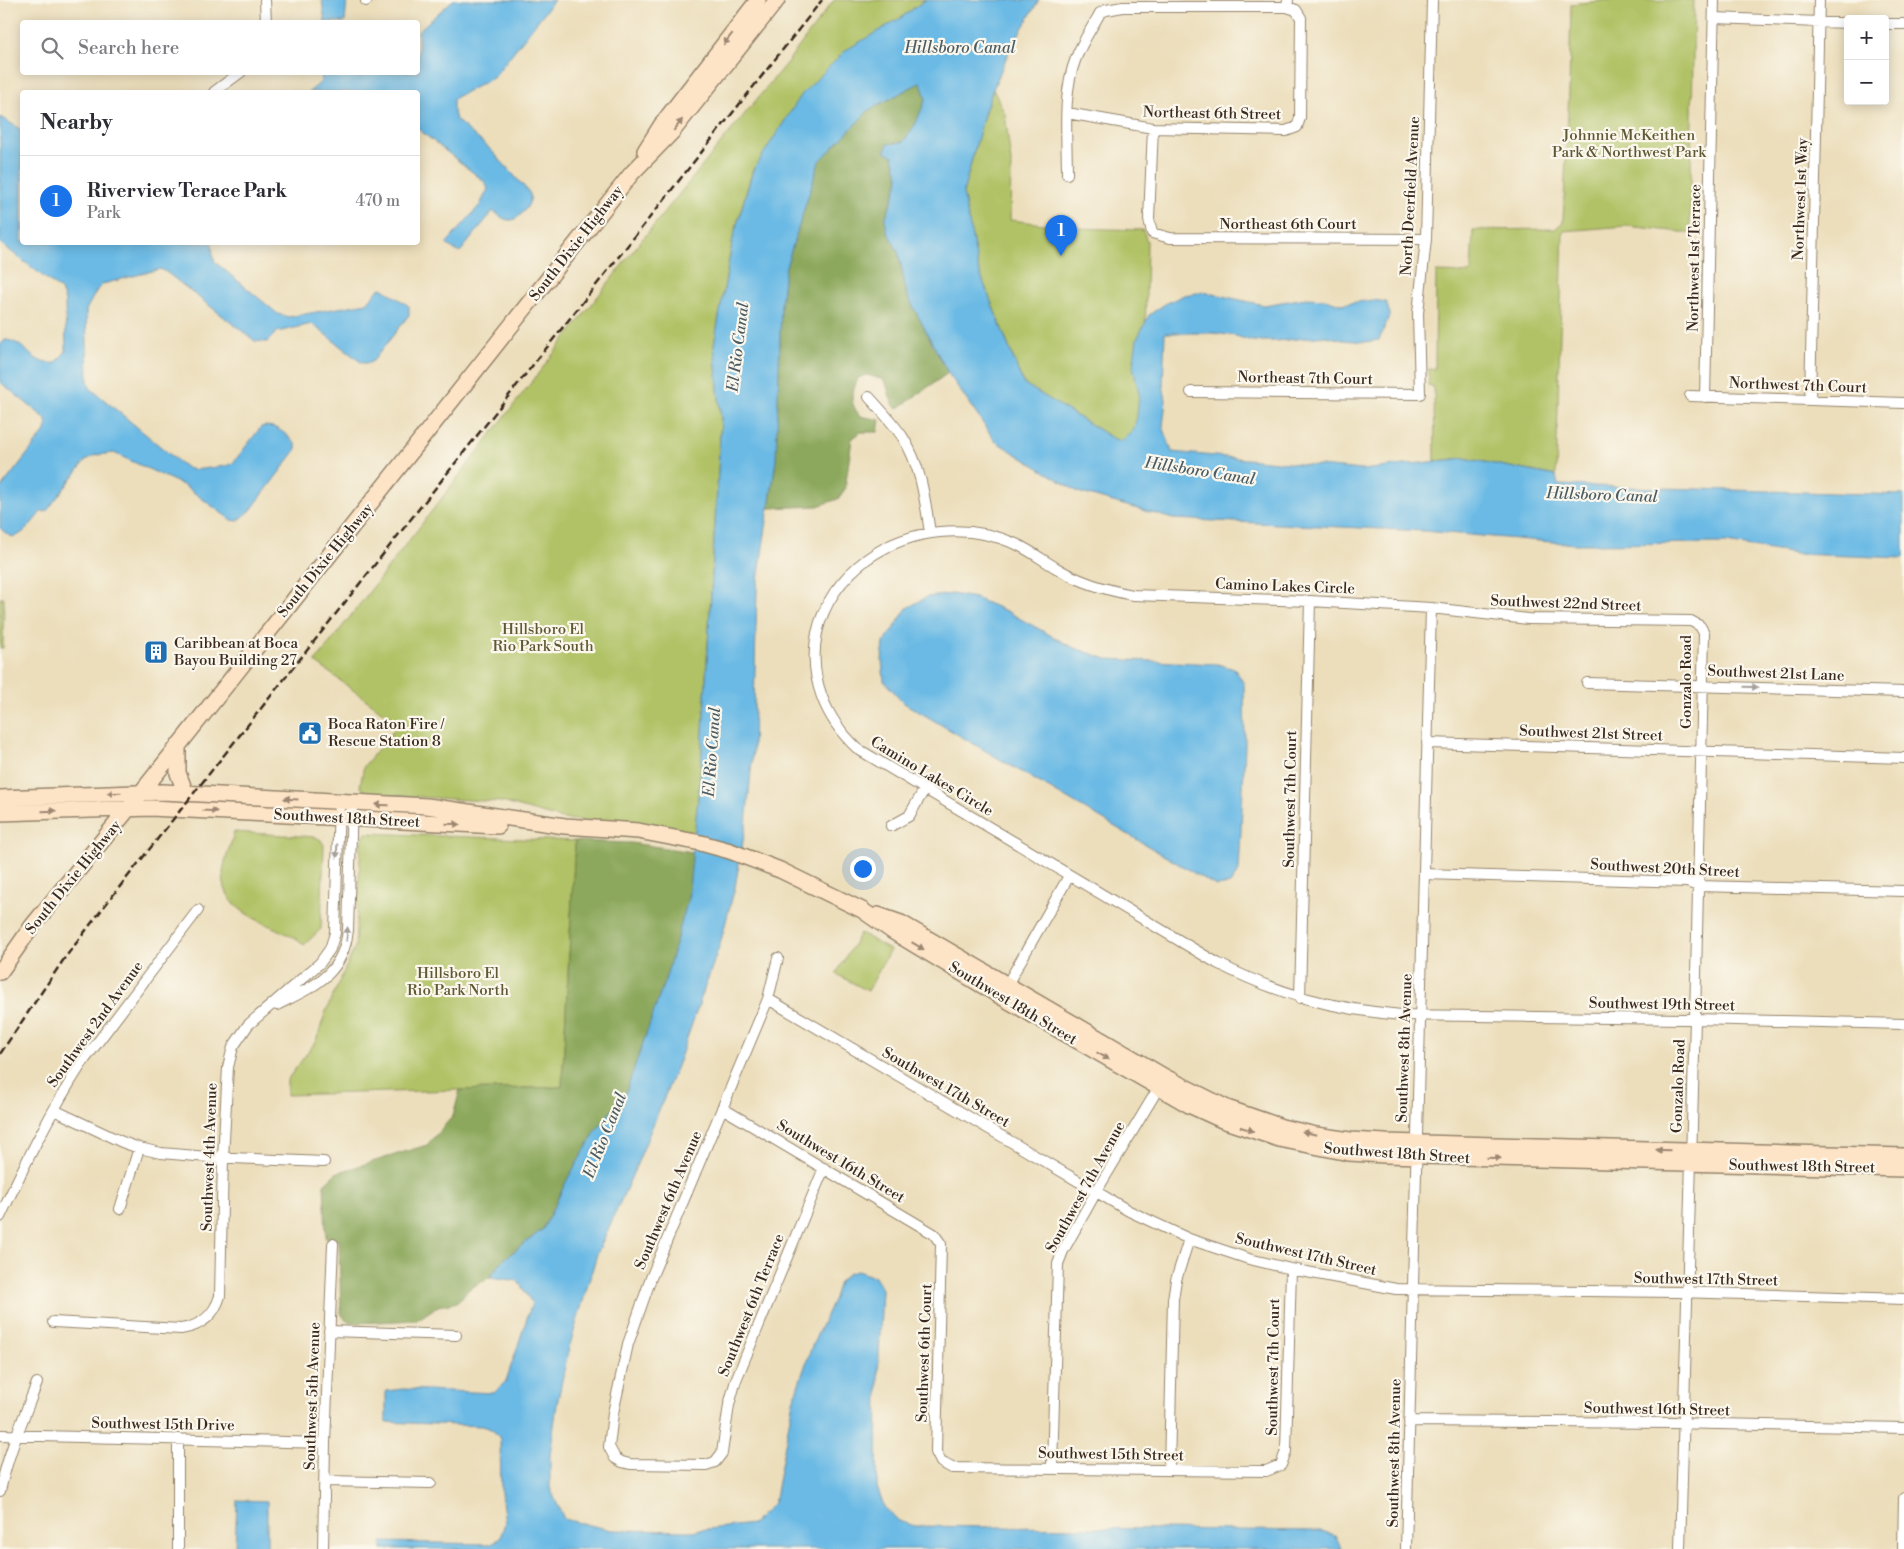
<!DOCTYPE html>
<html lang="en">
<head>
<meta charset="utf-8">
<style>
	:root { --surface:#fff; --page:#f2f2f3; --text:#2b2b33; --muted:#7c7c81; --line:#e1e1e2; --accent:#1a73e8 }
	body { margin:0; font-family:"Libre Bodoni",serif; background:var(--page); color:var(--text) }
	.controls { position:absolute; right:15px; top:15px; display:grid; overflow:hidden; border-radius:5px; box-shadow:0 2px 12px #0003 }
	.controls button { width:45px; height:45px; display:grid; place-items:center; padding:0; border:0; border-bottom:1px solid var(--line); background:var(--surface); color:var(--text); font:25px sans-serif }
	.you { position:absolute; left:862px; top:868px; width:18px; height:18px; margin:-12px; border:4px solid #fff; border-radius:50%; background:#1a73e8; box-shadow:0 0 0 8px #1a73e833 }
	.badge { display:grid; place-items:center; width:32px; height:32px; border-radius:50%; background:var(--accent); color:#fff; font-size:16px; font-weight:700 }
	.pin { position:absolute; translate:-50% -41px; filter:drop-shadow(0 1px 2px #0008) }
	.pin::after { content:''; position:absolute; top:26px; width:18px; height:15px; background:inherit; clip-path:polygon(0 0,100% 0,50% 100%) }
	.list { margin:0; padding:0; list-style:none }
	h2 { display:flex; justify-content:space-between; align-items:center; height:65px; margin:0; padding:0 20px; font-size:21px }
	h2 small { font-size:16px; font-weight:400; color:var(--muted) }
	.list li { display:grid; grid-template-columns:32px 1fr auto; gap:15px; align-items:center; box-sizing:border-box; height:90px; padding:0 20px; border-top:1px solid var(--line) }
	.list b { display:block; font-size:19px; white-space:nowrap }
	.list p { margin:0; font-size:16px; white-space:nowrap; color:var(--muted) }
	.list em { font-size:16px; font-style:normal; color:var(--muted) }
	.icon { flex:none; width:28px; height:28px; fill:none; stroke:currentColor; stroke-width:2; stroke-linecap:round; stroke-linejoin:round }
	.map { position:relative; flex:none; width:1904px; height:1549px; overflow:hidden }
	.search { position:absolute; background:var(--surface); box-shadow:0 2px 12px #0003; left:20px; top:20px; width:400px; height:55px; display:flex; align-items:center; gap:12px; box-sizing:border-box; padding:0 18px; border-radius:5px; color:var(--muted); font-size:19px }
	.panel { position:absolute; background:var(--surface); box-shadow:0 2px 12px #0003; left:20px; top:90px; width:400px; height:155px; border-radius:5px }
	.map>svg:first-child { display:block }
	.green { fill:#b1c266; stroke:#767642 }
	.forest { fill:#8ca85b; stroke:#64693c }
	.water { fill:#6abae5; stroke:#527282 }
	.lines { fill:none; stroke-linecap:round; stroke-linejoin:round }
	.minor-casing { stroke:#94846c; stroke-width:12 }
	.secondary-casing { stroke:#94846c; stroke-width:18 }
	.minor { stroke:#fff; stroke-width:10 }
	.secondary { stroke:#fee4c6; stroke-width:15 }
	.rail { stroke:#3b2a1e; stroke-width:2.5; stroke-dasharray:8 4; stroke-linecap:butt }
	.oneway { fill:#9c8772 }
	.oneway2 { fill:#a79f9a }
	.labels { text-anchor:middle; stroke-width:4.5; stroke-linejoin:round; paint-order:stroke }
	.street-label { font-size:15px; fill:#3b2a1e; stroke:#fbf7ec }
	.park-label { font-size:15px; fill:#5e5834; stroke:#fbf7ec }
	.poi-label { font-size:15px; fill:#3b2a1e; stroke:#fbf7ec; text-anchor:start }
	.water-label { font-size:16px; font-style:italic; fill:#4b5c64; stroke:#fbf7ec }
</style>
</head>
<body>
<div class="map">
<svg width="1904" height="1549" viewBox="0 0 1904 1549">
	<rect width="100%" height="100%" fill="#fbf7ec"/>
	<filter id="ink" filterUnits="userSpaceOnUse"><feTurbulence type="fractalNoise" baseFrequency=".02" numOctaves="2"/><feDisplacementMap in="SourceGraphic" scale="10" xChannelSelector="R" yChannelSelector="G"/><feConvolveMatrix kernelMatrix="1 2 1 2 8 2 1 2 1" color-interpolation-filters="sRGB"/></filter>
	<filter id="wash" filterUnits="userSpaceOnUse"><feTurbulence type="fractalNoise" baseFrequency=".0096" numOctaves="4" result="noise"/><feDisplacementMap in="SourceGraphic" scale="20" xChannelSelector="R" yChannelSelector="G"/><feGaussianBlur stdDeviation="1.12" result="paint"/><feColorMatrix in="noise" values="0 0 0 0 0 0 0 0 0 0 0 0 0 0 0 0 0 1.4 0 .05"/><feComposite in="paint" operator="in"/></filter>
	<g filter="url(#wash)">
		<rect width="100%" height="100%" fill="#ecdebb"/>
		<path class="green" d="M834 0H925L902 17 753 169 733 238 714 345 721 419 701 766 695 832 642 825 562 819 502 802 367 794 360 786 364 766 399 724 315 662 636 247 788 61Z
			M1609 0H1694L1690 233 1627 226 1563 231 1556 476 1464 458 1435 461 1434 387 1428 386 1429 369H1435L1436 272 1471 273 1473 230 1555 229 1563 222 1569 90 1571 4Z
			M993 89 1005 114 1011 161 1010 220 1077 228 1143 230 1147 241 1143 447 1112 438 1023 383 979 271 963 193 985 111Z
			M0 598H4L3 648H0Z
			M234 832 316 837 321 840 324 845 321 929 304 945C277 922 222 919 223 873 224 860 231 845 234 832Z
			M366 833 575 841 562 1087 287 1095V1080L316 1041 326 1011 355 947 361 842Z
			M860 933 890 950 868 991 836 974Z"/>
		<path class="forest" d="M921 82 926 99 915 125 903 142 888 144 893 156 899 179 885 219 887 231 898 251 907 295 948 373 897 409C887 398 891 392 884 380L867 375 858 378C852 394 848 401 860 416L880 420 878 432H861L852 439 845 489 838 499 818 506 769 508 776 460 781 304 785 270 819 162 869 110Z
			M575 841 631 843 693 852 688 899 666 977 626 1092 596 1131 568 1178 543 1229 503 1260 490 1277 469 1289 458 1302 438 1306 417 1320 358 1323 347 1321 341 1314 339 1240 326 1239 324 1184 336 1173 427 1145 453 1116 460 1090 562 1087Z"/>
		<path class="water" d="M322 0H347L345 22H325Z
			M453 0H554L493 78 456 97 453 100V108L456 120 490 149 529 192C530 195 531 197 530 200 529 207 518 220 511 220 504 221 498 214 493 211L461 251 458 252 446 244 480 205 488 189 485 182 418 129V92H309L321 82 322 73H356L360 78 367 73 418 72V31Z
			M925 0H1039L1010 49 993 89 985 111 963 193 979 271 1023 383 1112 438 1121 441 1133 431 1137 417 1139 394 1133 366 1137 339 1149 315 1165 304 1184 295 1203 292 1264 305 1306 298 1325 299 1341 304 1374 300 1386 302 1390 314 1379 340 1365 342 1343 340 1326 336 1277 341H1252L1236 336 1213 333H1165L1163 385 1166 400 1163 426 1172 452 1362 470 1464 458 1556 476 1558 485 1904 495V558L1796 554 1726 543 1575 544 1424 531 1173 519 1078 492 995 441 948 373 907 295 898 251 887 231 885 219 893 200 899 179 893 156 885 151 888 144 903 142 915 125 926 99 921 82 869 110 819 162 785 270 781 304 776 460 757 587 753 750 746 824 735 887 720 944 679 1061 635 1169 597 1254 569 1348 557 1404 550 1455V1488L564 1519 611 1530 691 1531 752 1524 774 1503 793 1401 812 1346 834 1298 839 1282 849 1273 857 1271 875 1277 882 1289 878 1378 877 1487 884 1507 899 1521 915 1526 1320 1531 1335 1535 1342 1549H382V1542L492 1544 500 1538 505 1523 501 1493 500 1439C495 1431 491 1428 482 1426L386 1422V1391L403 1389 494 1393 506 1381 532 1303 518 1281 490 1277 503 1260 543 1229 568 1178 596 1131 626 1092 666 977 688 899 701 766 721 419 714 345 733 238 753 170 802 94 846 50 902 17Z
			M0 117 22 130V242L212 243 213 256 215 262 278 314 288 317 367 303 379 289 382 288 409 306V315L373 361 369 363H362L312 324 277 332 267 342 255 341 166 272 160 269 103 284 97 290 86 310 88 382 90 388 179 462 187 468 194 470 226 466 233 463 261 427C275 423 288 435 296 445V450L251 510 238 521 231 520 185 486 114 453 96 455 86 460 46 512 42 511C35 518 22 540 10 536 7 534 3 531 0 528V489L47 429 46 419 0 382V345L5 340C27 341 30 366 56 363L66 351 65 301 61 290 0 243Z
			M952 594 975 598 1006 611 1072 647 1107 659 1217 664 1235 669 1244 684 1245 746 1239 871 1230 884 1216 886 904 703 884 681 882 660 884 643 907 608 927 597Z
			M237 1500 267 1501V1549H235Z"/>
	</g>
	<g filter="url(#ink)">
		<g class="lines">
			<g class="minor-casing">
				<path id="minor" d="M265 0 266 22
					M366 1 367 0
					M1714 18 1848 23
					M1885 24H1904
					M214 92 241 72
					M1067 113 1153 128 1286 131 1297 127 1300 118 1301 18 1296 10 1287 7 1288 0
					M1153 128 1149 219 1152 233 1170 238 1426 239
					M1067 174C1067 137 1062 93 1076 58 1082 42 1092 28 1100 13L1106 10 1123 7H1287
					M1191 392 1420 394 1418 313 1426 239 1432 0
					M1690 396 1904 403
					M869 397C880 409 892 422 902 436 921 465 925 499 930 533
					M1705 397 1714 0
					M1810 400 1819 0
					M1587 683 1904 692
					M1427 743 1904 758
					M891 826 909 816 924 790
					M1424 874 1687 882 1698 886 1904 891
					M778 958 768 999 651 1278 628 1344 613 1413 609 1447 615 1458 622 1462 630 1464 706 1465 715 1462 722 1453 729 1405 736 1380 824 1168
					M1004 990 1069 876
					M1300 998 1310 601
					M768 999 1129 1211 1189 1239 1249 1259 1291 1269 1396 1289 1677 1292 1904 1299
					M277 1005C314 986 343 975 348 930L352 803
					M722 1108 934 1234 941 1244 936 1452 941 1462 952 1468 1266 1471 1281 1465 1286 1451 1291 1269
					M54 1110 122 1142 139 1148 161 1153 208 1157 324 1162
					M120 1209 139 1148
					M0 1217C25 1164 50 1112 82 1063L198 910
					M53 1322 181 1329C201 1326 214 1316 220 1296L223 1158 228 1067 233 1047 248 1025 320 963 330 949 335 933 339 802
					M329 1331 456 1335
					M1409 1421 1673 1423 1904 1428
					M0 1435 325 1443
					M178 1439V1549
					M1052 1468 1058 1264 1063 1251 1096 1192 1162 1082
					M1169 1470 1173 1299 1176 1280 1189 1239
					M324 1481 431 1483
					M0 1491C8 1454 23 1419 37 1383
					M323 1549 325 1443 333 1244
					M1406 1549 1431 608
					M1680 1549 1695 1019 1704 633 1700 626 1691 621 1528 619 1431 608 1310 601 1133 595C1106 590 1082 583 1058 569 1044 561 1031 551 1016 544 968 523 910 528 867 559 843 577 824 602 817 633 808 677 825 719 858 749L1217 963C1277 994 1333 1009 1401 1015L1683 1019H1695L1904 1024
					M1903 1549 1904 1498"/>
			</g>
			<g class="secondary-casing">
				<path id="secondary" d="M645 151 662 124 758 0
					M178 745V773L186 794
					M0 798 163 792 427 806 565 826 638 831 701 843 730 851 780 870 862 910 892 931 1000 996 1189 1105 1222 1120 1279 1139 1349 1153 1385 1155 1904 1169
					M0 813 151 808 498 826
					M878 915 901 923 1165 1077 1227 1108 1282 1127 1316 1135 1350 1140 1385 1142 1904 1156
					M0 972 33 925 129 808 632 173 672 132 777 0"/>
			</g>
			<use href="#minor" class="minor"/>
			<use href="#secondary" class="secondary"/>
			<path class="rail" d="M0 1054 64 959 110 899 822 0"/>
		</g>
		<defs><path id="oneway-solid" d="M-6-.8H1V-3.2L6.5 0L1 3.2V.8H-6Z" transform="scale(1.25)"/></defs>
		<g class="oneway">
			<use href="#oneway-solid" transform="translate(728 39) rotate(128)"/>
			<use href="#oneway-solid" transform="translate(678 125) rotate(-52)"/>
			<use href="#oneway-solid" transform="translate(114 793) rotate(178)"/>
			<use href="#oneway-solid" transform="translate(291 799) rotate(-177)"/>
			<use href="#oneway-solid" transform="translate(382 805) rotate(-178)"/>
			<use href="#oneway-solid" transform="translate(49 811) rotate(-2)"/>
			<use href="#oneway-solid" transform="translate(210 811) rotate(3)"/>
			<use href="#oneway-solid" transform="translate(453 824) rotate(2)"/>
			<use href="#oneway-solid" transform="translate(918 946) rotate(31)"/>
			<use href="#oneway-solid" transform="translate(1103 1056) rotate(30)"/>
			<use href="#oneway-solid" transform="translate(1247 1129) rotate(18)"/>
			<use href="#oneway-solid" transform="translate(1309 1133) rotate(-167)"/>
			<use href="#oneway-solid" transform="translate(1663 1150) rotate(-178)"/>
			<use href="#oneway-solid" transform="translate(1494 1158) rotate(2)"/>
		</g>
		<g class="oneway2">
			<use href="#oneway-solid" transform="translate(1751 687) rotate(2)"/>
			<use href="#oneway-solid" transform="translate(337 851) rotate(92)"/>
			<use href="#oneway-solid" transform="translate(347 934) rotate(-85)"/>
		</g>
	</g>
	<defs>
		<g id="building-square" transform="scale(1.25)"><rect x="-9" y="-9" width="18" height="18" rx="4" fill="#1f6fb2" stroke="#fbf7ec"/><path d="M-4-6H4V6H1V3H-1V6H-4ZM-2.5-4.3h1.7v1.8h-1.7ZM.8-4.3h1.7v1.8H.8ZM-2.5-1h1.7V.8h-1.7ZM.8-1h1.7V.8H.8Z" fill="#fff"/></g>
		<g id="civic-square" transform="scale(1.25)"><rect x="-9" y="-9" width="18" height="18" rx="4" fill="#1f6fb2" stroke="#fbf7ec"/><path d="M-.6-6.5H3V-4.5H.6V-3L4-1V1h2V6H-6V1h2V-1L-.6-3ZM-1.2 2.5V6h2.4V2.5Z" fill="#fff"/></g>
	</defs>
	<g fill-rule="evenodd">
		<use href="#building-square" x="156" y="652"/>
		<use href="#civic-square" x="310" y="733"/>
	</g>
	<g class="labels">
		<g class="street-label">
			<text transform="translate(1212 113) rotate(1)" y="5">Northeast 6th Street</text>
			<text transform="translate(1410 196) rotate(-87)" y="5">North Deerfield Avenue</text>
			<text transform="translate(1800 199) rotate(-88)" y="5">Northwest 1st Way</text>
			<text x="1288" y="229">Northeast 6th Court</text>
			<text transform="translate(576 243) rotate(-52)" y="5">South Dixie Highway</text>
			<text transform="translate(1694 258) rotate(-89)" y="5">Northwest 1st Terrace</text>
			<text transform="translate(1305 378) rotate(1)" y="5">Northeast 7th Court</text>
			<text transform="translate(1798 385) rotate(2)" y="5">Northwest 7th Court</text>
			<text transform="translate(325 560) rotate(-51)" y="5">South Dixie Highway</text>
			<text transform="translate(1285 586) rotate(2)" y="5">Camino Lakes Circle</text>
			<text transform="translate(1566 603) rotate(2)" y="5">Southwest 22nd Street</text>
			<text transform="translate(1776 673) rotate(2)" y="5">Southwest 21st Lane</text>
			<text transform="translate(1686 682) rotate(-90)" y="5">Gonzalo Road</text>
			<text transform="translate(1591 733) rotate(2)" y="5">Southwest 21st Street</text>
			<text transform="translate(932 776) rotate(31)" y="5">Camino Lakes Circle</text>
			<text transform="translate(1290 799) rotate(-89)" y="5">Southwest 7th Court</text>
			<text transform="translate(347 818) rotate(3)" y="5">Southwest 18th Street</text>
			<text transform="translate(1665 868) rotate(3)" y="5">Southwest 20th Street</text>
			<text transform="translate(73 877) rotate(-51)" y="5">South Dixie Highway</text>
			<text transform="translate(1013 1003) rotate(31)" y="5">Southwest 18th Street</text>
			<text transform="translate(1662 1004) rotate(1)" y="5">Southwest 19th Street</text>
			<text transform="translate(95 1024) rotate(-54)" y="5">Southwest 2nd Avenue</text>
			<text transform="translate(1404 1048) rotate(-88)" y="5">Southwest 8th Avenue</text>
			<text transform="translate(1678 1086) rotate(-88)" y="5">Gonzalo Road</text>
			<text transform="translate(946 1087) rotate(30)" y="5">Southwest 17th Street</text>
			<text transform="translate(1397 1153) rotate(4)" y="5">Southwest 18th Street</text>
			<text transform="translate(209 1157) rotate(-88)" y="5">Southwest 4th Avenue</text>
			<text transform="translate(841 1161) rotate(31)" y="5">Southwest 16th Street</text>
			<text transform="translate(1802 1166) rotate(1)" y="5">Southwest 18th Street</text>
			<text transform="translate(1085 1187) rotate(-61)" y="5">Southwest 7th Avenue</text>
			<text transform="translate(668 1200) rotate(-67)" y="5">Southwest 6th Avenue</text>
			<text transform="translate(1306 1254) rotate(13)" y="5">Southwest 17th Street</text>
			<text transform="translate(1706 1279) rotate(1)" y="5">Southwest 17th Street</text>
			<text transform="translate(751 1305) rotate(-68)" y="5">Southwest 6th Terrace</text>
			<text transform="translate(924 1353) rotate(-88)" y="5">Southwest 6th Court</text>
			<text transform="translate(1273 1367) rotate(-89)" y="5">Southwest 7th Court</text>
			<text transform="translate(312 1396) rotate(-88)" y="5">Southwest 5th Avenue</text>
			<text transform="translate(1657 1409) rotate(1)" y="5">Southwest 16th Street</text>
			<text transform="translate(163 1424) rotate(1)" y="5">Southwest 15th Drive</text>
			<text transform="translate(1394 1453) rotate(-89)" y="5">Southwest 8th Avenue</text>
			<text transform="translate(1111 1454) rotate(1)" y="5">Southwest 15th Street</text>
		</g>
		<g class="park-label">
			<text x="1629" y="140">Johnnie McKeithen<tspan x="1629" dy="17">Park &amp; Northwest Park</tspan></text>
			<text x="543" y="634">Hillsboro El<tspan x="543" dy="17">Rio Park South</tspan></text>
			<text x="458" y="978">Hillsboro El<tspan x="458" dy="17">Rio Park North</tspan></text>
		</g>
		<g class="poi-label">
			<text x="174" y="648">Caribbean at Boca<tspan x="174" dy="17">Bayou Building 27</tspan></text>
			<text x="328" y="729">Boca Raton Fire /<tspan x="328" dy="17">Rescue Station 8</tspan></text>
		</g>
		<g class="water-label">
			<text x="960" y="53">Hillsboro Canal</text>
			<text transform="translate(737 347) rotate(-83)" y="6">El Rio Canal</text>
			<text transform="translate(1200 470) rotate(9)" y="6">Hillsboro Canal</text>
			<text transform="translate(1602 494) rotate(2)" y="6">Hillsboro Canal</text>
			<text transform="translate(711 752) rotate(-86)" y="6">El Rio Canal</text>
			<text transform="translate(604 1135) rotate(-68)" y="6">El Rio Canal</text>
		</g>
	</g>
</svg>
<div class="controls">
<button>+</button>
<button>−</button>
</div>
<div class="you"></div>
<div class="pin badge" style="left:1061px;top:256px">1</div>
<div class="search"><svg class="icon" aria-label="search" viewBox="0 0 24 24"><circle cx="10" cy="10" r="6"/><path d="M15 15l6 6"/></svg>Search here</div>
<section class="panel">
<h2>Nearby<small></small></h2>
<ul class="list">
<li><span class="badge">1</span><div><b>Riverview Terace Park</b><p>Park</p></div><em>470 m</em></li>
</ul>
</section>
</div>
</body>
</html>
